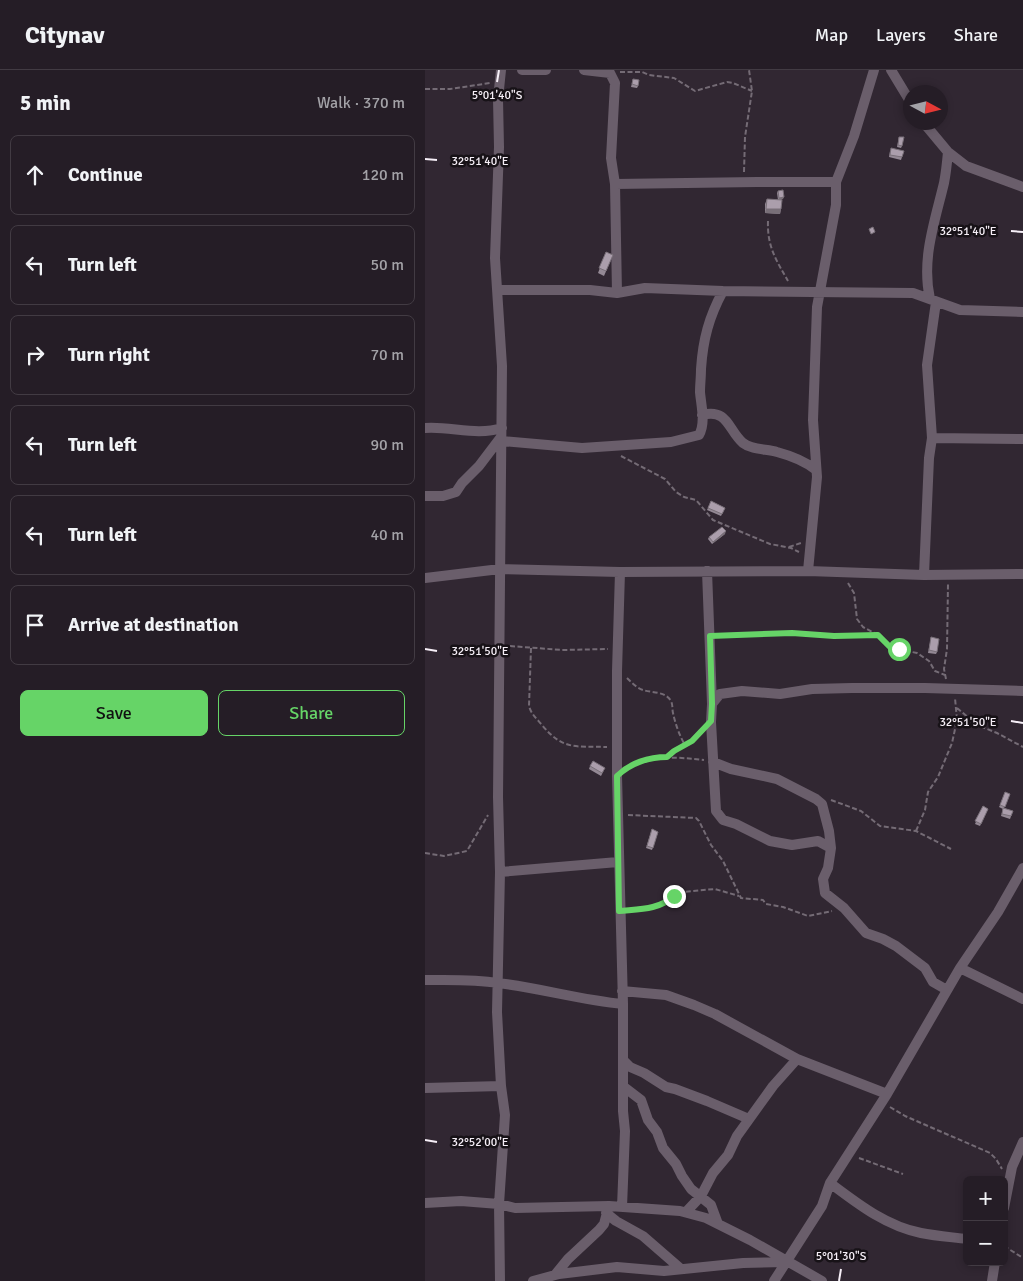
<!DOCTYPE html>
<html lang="en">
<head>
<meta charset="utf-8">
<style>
	:root { --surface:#251d26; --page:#2d262e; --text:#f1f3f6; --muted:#a3a2a7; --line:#423b43; --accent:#66d467 }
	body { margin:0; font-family:Signika,sans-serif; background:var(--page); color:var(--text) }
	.controls { position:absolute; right:15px; bottom:15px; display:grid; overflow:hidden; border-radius:8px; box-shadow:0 2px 8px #0003 }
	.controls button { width:45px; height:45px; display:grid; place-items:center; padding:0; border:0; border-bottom:1px solid var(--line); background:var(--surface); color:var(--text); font:25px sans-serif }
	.compass { position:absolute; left:478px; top:15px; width:45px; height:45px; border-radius:50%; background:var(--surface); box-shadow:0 2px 8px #0003; rotate:97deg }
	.stop { position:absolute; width:15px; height:15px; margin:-11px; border:4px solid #66d467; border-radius:50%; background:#fff }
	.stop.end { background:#66d467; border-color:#fff; box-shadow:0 1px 5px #0008 }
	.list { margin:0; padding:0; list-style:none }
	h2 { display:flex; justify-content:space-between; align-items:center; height:65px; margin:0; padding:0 20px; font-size:21px }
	h2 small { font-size:16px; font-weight:400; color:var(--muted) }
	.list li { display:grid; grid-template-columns:32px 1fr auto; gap:15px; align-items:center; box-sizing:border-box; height:80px; margin:0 10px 10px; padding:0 10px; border:1px solid var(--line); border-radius:8px }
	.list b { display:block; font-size:19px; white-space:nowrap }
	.list em { font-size:16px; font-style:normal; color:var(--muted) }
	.actions { display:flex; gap:10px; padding:15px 20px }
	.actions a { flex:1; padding:11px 0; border:1px solid var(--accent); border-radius:8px; text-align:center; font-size:18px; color:var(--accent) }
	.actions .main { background:var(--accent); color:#111 }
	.icon { flex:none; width:28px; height:28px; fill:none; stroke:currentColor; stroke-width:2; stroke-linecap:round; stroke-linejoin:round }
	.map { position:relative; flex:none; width:598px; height:1211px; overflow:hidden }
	header { display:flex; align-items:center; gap:30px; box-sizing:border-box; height:70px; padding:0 25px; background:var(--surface); border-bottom:1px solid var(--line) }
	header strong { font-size:24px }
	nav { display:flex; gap:28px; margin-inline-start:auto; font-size:18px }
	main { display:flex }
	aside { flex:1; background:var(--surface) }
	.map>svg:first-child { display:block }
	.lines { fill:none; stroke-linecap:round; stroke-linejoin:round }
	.path { stroke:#746b75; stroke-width:2; stroke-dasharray:5 2.5; stroke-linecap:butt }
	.minor { stroke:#6a5e6b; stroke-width:10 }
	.wall { fill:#938894 }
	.shaded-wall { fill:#786f78 }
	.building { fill:#ab9eac; stroke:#786f78 }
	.route { stroke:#66d467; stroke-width:6 }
	.ticks { fill:none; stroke:#f6eff7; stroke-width:2 }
	.ticks-label { font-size:12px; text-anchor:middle; fill:#f6eff7; stroke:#171217; stroke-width:5; stroke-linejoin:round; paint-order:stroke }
</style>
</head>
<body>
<header>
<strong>Citynav</strong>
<nav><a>Map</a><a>Layers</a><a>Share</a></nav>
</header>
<main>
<aside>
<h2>5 min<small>Walk · 370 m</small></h2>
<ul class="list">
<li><svg class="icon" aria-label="ahead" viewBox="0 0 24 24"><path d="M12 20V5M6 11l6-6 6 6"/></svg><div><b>Continue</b></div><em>120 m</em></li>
<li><svg class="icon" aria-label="left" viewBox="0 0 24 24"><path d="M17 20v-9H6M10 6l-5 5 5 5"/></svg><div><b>Turn left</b></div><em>50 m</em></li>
<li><svg class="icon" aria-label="right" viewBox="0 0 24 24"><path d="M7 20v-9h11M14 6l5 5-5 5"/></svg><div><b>Turn right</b></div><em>70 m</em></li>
<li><svg class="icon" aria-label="left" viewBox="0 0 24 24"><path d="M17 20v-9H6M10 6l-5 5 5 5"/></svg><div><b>Turn left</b></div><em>90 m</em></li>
<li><svg class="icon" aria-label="left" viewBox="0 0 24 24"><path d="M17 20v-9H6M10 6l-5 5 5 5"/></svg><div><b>Turn left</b></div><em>40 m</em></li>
<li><svg class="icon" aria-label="arrive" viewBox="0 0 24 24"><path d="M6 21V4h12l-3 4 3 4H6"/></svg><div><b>Arrive at destination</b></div></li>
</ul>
<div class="actions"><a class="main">Save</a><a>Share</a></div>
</aside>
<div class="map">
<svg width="598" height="1211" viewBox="0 0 598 1211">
	<rect width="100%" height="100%" fill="#312732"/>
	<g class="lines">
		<path class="path" d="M195 2H217L224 5 249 8 270 21 302 12 308 13 327 21
			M0 19H25L65 13
			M319 102 320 67 327 21 324 0
			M343 151C342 176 351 190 363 211
			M196 386 240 409 251 422 259 427 271 430 288 450 345 474 366 478 374 482
			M364 477 376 473
			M423 513 429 523 432 549 438 557 453 565 467 578 492 583 504 591 510 601 520 605
			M294 565 367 563 409 566 453 565
			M85 576 137 580 183 579
			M106 578 104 636C106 644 112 649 117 655 138 681 152 676 182 677
			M202 608C207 613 212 618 218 620 227 623 240 621 246 631 248 635 247 639 248 643 250 653 255 667 260 675
			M521 609 519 599 522 579 523 514
			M532 638 552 655 572 663 598 677
			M242 687 249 681 267 671 276 662
			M203 696C228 685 252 687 279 690
			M406 730 436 741 455 756 491 761 526 779
			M203 745 271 748 274 751 286 775 298 791 316 828 338 830 341 834 358 837 383 846 407 841
			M491 761 500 740 503 722 513 707 527 673 532 650 530 628
			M0 783 19 786 42 781 63 745
			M205 840 231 837 257 822 290 819 314 826
			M465 1037 480 1046 565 1083 571 1089 577 1099
			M434 1088 478 1104
			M579 1176 598 1188"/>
		<path class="minor" d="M97 0H121
			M159 0 185 3 190 13 186 88 190 114 192 223
			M466 0 486 33
			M498 52 523 82 541 96 598 117
			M190 114 332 112H411
			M73 220H165L192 223 220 218 298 221 488 223 535 240 598 242
			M505 229C496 189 510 151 519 113 521 103 522 93 523 82
			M277 345C303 338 303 360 318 373 327 380 342 379 352 382 367 386 380 391 391 400
			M0 358C26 356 51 366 77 358
			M507 368 598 369
			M76 371 157 378 246 372 274 365C281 353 276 335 275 322 275 315 276 307 276 299 278 269 284 247 298 221
			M0 426H18L31 422 37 413 54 396 76 367
			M282 501 287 634 286 652 291 741 298 750 311 754 345 771 367 775 393 771 406 778
			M383 501 392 407 388 350 392 237 411 135V112L429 66 449 0
			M195 502 192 601V706L198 934V1041L200 1061 197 1137
			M499 505 504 388 507 368 502 295 511 232
			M0 508 75 499 195 502 383 501 499 505 598 504
			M287 634 295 624 317 621 355 624 387 619 427 618H500L598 621
			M288 692 306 699 352 709 391 729 397 734 404 761 406 778 403 798 398 809 400 823 419 838 441 863 458 869 471 876 500 898 508 912 522 920
			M75 802 193 792
			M535 898 598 929
			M0 910C24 910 49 909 73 913 115 918 156 930 198 934
			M197 921 241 925 269 935 290 944 372 989 462 1024
			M198 990 205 997 219 1003 241 1017 250 1019 282 1031 324 1049
			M199 1017 216 1030 223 1050 232 1062 238 1078 251 1094 257 1106 266 1119 286 1135 293 1154
			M0 1018 76 1016
			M405 1113C433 1134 461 1156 496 1163 511 1166 526 1167 542 1169
			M0 1133 36 1131 74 1134 90 1138 184 1136 255 1141 281 1148 325 1170 397 1211
			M579 1138 587 1097 598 1072
			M261 1142 276 1126 288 1103 303 1085 312 1066 348 1016 372 989
			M181 1143 191 1151 218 1166 256 1199
			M130 1205 143 1189 174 1160 179 1154 183 1139
			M75 1211 74 1134 80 1045 76 1016 72 942 75 802 73 727 77 296 70 188 74 77 73 29 76 0
			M108 1211 134 1204 192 1197 239 1201 318 1193 360 1192
			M349 1211 397 1136 405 1113 462 1024 535 898 573 842 598 798
			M567 1211 570 1192"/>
	</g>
	<path class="wall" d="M208 9 213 16 212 18 206 17Z
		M474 67 477 76 476 78 472 77Z
		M465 81 477 87 476 90 464 87Z
		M353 121 358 129 355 130 356 139 355 144 340 143V134L342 129 353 130 352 123Z
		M181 182 188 185 179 206 173 203Z
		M286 431 300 438 296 446 282 440Z
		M300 464 287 474 283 469 284 467Z
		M506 567 512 582 511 584 503 583Z
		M165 696 179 700 176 706 164 699Z
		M585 724 579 738 588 741 585 749 576 746 578 739 574 737 575 735Z
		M558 736 563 739 555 756 550 754Z
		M227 759 233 762 227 780 221 778Z"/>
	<path class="shaded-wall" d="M359 127 358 129 353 130 354 128Z
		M341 139H356L355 144 340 143Z
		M301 461 300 464 287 474 288 472Z"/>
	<path class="building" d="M208 9 214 10 213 16 207 14Z
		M474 67H479L477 76 473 75Z
		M466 78 479 81 477 87 465 85Z
		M358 120 359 127 354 128 353 121Z
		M342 129 357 130 356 139H341Z
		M448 157 450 162 446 164 444 159Z
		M181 182 188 185 181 201 174 198Z
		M286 431 300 438 297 444 283 438Z
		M297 457 301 461 288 472 284 467Z
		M506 567 514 569 512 582 504 580Z
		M168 691 180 698 177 703 165 696Z
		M580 722 585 724 580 737 575 735Z
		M558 736 563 739 556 754 550 751Z
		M578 738 588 741 586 746 577 744Z
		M227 759 233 762 228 778 222 776Z"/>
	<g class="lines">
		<path class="route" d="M249 826C234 840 213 839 194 841L192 706C205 693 224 687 242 687L249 681 267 671 286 651 287 634 285 566 367 563 409 566 453 565 465 577 474 579"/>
	</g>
	<path class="ticks" d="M72 12 74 0M0 89 12 90M586 161 598 162M0 579 12 581M586 651 598 653M0 1070 12 1072M414 1211 416 1199"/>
	<g class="ticks-label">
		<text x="72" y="29">5°01'40"S</text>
		<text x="55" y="95">32°51'40"E</text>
		<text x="543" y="165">32°51'40"E</text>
		<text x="55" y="585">32°51'50"E</text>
		<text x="543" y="656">32°51'50"E</text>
		<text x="55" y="1076">32°52'00"E</text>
		<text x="416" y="1190">5°01'30"S</text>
	</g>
</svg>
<div class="controls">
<button>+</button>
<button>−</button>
</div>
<svg class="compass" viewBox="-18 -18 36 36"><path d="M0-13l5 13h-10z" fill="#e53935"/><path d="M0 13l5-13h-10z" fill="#a3a2a7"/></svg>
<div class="stop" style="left:474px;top:579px"></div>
<div class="stop end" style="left:249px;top:826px"></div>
</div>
</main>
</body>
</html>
